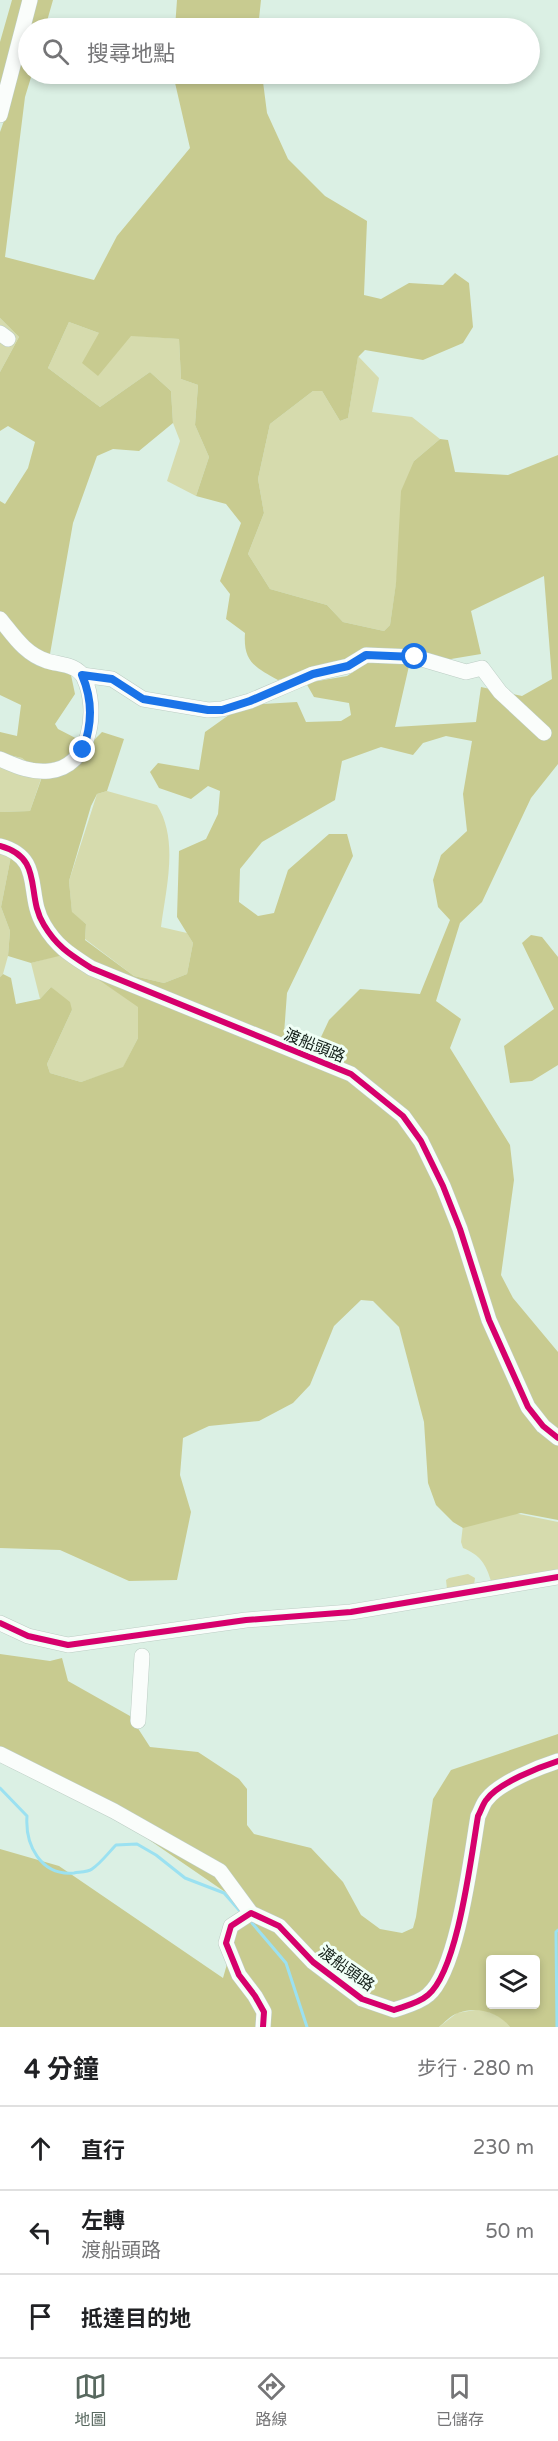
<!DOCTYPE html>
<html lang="zh-TW">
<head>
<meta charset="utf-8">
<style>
	:root { --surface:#fff; --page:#f2f2f2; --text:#202124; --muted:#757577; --line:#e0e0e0; --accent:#58685f }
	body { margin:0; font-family:"Varela Round","Noto Sans TC",sans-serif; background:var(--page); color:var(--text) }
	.controls { position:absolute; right:18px; bottom:18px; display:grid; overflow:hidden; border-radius:6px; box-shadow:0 3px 9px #0003 }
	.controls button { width:54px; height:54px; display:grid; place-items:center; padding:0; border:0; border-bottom:2px solid var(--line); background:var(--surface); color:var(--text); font:30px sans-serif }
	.stop { position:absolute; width:18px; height:18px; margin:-14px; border:4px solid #1a73e8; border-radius:50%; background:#fff }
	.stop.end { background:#1a73e8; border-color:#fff; box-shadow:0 2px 6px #0008 }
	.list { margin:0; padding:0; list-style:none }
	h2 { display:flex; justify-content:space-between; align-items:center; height:78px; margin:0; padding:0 24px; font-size:26px }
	h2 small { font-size:20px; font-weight:400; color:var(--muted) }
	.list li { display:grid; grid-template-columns:39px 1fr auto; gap:18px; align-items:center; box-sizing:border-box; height:84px; padding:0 24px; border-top:2px solid var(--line) }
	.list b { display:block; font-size:22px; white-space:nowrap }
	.list p { margin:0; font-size:20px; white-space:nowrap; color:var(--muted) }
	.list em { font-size:20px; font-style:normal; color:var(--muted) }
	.icon { flex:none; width:33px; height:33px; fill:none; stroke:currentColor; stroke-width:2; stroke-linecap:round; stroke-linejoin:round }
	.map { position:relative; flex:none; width:558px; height:2027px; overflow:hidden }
	.search { position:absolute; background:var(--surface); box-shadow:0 3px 9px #0003; left:18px; right:18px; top:18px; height:66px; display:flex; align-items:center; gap:15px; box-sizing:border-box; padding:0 21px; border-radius:33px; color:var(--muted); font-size:22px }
	.sheet { height:330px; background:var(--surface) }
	nav { display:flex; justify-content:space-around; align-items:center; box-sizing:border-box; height:84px; border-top:2px solid var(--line); background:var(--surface); font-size:16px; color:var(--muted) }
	nav a { display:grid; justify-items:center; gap:3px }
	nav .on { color:var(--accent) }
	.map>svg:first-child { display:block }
	.green { fill:#d6dbad }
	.forest { fill:#c8cb90; fill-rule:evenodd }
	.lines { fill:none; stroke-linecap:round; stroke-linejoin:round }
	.stream { stroke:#9be1f1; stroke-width:3 }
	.minor-casing { stroke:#bccdc4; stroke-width:16 }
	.minor { stroke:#fafdfb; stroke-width:15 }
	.cycleway-casing { stroke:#f0fff6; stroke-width:10 }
	.cycleway { stroke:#d6006c; stroke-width:6 }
	.route { stroke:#1a73e8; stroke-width:8 }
	.labels { text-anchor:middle; stroke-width:6; stroke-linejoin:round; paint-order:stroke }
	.street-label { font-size:16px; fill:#121f18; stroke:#f0fff6 }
</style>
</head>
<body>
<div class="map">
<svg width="558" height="2027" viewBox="0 0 558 2027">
	<rect width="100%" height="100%" fill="#dbf0e4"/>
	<path class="green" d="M0 318 19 337 0 372Z
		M69 322 99 333 179 339 181 379 198 385 195 425 209 457 196 496 167 481 180 441 173 423 171 391 150 372 100 407 48 368Z
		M358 356 379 378 372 412 412 417 440 439 414 461 390 625 384 631 343 622 327 605 270 589 248 554 264 513 258 479 270 424 313 391H322L340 421 348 418Z
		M0 753 22 758 43 773 30 811 0 812Z
		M107 791 157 805C179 840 166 888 161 927L187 933 193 943 187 974 164 983 134 976 85 939 86 924 72 913 69 881 97 794Z
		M12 851 1 907 10 931 8 956 3 974 0 977V852Z
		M63 954 138 1006V1038L123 1068 81 1082 50 1073 47 1064 72 1010 51 987 40 999 31 963Z
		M504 1511 558 1522V1573L491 1581C486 1564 480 1555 463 1548L461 1542 463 1525Z
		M468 1574 475 1578 474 1585 447 1589 446 1580 449 1578Z
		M481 2009 502 2017 510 2027H439L457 2013Z"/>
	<path class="forest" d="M12 0H53L45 28H28V74H32L25 97 5 257 94 280 117 236 190 148 173 74H262L267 113 288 159 325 196 367 221 364 295 381 299 409 283 443 285 455 273 469 283 473 327 463 343 423 360 365 350 358 357 348 418 340 421 322 391H313L270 424 258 479 264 513 248 554 270 589 327 605 343 622 384 631 390 625 396 583 401 491 414 461 440 439 448 440 455 472 508 475 558 455V764L531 798 482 902 460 923 436 1001 461 1019 450 1048 510 1145 514 1180 501 1275 513 1298 558 1352V1520L521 1513 463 1528 453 1522 436 1505 428 1483 424 1422 399 1327 373 1301 361 1300 334 1326 310 1385 293 1403 259 1421 209 1426 183 1438 180 1475 191 1512 177 1580 129 1581 60 1550 0 1548V977L3 974 11 978 16 1004 40 999 51 987 70 1002 72 1010 47 1064 50 1073 81 1082 123 1067 138 1038V1007L63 955 31 963 8 956 10 931 1 907 12 851 0 852V812L30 811 43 774 22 758 0 753V732L17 736 21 705 0 695V501L5 504 28 468 35 442 8 426 0 431V372L19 337 0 318V132L5 118 0 106V42ZM69 322 99 333 82 363 98 376 131 336 179 339 181 379 198 385 195 425 209 457 196 496 226 504 241 523 220 581 230 594 226 619 245 633C243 662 255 667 278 680L359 659 362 666 347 676 306 683 314 697 349 703 351 715 341 721 306 722 297 702 243 705 205 732 199 770 158 763 150 772 159 788 191 799 208 786 220 791 218 814 206 839 179 851 177 917 193 943 187 974 164 983 134 976 85 940 86 924 72 912 69 881 91 806 97 794 107 791 124 739 102 732 89 745 58 729 55 724 75 694 71 675 50 654 73 523 97 456 113 449 139 451 173 423 171 391 150 372 100 407 48 368ZM544 576 552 679 522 696 481 687 476 722 395 727 409 666 481 654 471 611ZM446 736 472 741 463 794 467 831 441 855 433 880 438 907 450 920 420 994 360 989 329 1020 314 1052 284 1034 287 993 353 856 347 834H329L288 870 274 913 258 916 239 902 240 869 262 842 335 800 342 761 381 747 413 755 423 743Z
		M177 0H261L258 28H175Z
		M531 935 542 937 558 957V1065L532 1081 510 1083 504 1046 554 1009 522 943Z
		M0 1654 50 1661 62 1658 68 1681 130 1716 150 1747 198 1752 239 1779 247 1789V1825L254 1834 311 1848 343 1882 361 1915 380 1929 402 1933 413 1928 416 1917 433 1799 451 1770 558 1734V2027H510C498 2012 477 2006 458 2013 451 2015 444 2023 439 2027H0V1849L59 1866 223 1978 244 1905 113 1815 0 1755ZM490 1960H536V2004H490Z"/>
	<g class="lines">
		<path class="stream" d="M0 1788 27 1816C25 1844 40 1876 74 1873 80 1872 88 1872 92 1869 101 1863 109 1852 116 1845L137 1844 156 1855 185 1878 224 1893 239 1910
			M252 1923 286 1963 307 2027
			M557 2027 556 1932 558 1930"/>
		<g class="minor-casing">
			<path id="minor" d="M0 115 30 0
				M0 333 8 339
				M0 619C14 636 25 654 47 661 60 665 77 664 84 678 99 710 91 767 49 771 31 773 16 766 0 759
				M82 675 112 679 143 699 208 710 222 709 250 701 313 674 348 666 366 655 415 657 466 672 482 668 500 692 544 733
				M0 846C45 858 25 895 44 925 57 947 71 955 91 968L351 1074 403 1116 421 1141 443 1186 460 1229 489 1320 528 1407 543 1426 558 1438
				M0 1623 28 1636 68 1645 246 1620 351 1612 558 1577
				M138 1721 142 1656
				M0 1754 114 1811 220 1871 251 1913
				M263 2027 264 2012 255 1996 239 1975 226 1943 231 1926 251 1913 279 1926 313 1962 362 1999 394 2010C405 2006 419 2003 428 1995 458 1970 471 1857 478 1816 481 1811 483 1803 487 1799 499 1783 539 1767 558 1761"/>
		</g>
		<use href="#minor" class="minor"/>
		<g class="cycleway-casing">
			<path id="cycleway" d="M0 846C45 858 25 895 44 925 57 947 71 955 91 968L351 1074 403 1116 421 1141 443 1186 460 1229 489 1320 528 1407 543 1426 558 1438
				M0 1623 28 1636 68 1645 246 1620 351 1612 558 1577
				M263 2027 264 2012 255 1996 239 1975 226 1943 231 1926 251 1913 279 1926 313 1962 362 1999 394 2010C405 2006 419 2003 428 1995 458 1970 471 1857 478 1816 481 1811 483 1803 487 1799 499 1783 539 1767 558 1761"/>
		</g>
		<use href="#cycleway" class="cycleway"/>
	</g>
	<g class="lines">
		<path class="route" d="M83 750C92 724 93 701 82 675L112 679 143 699 208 710H222L250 701 313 674 348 666 366 655 415 657"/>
	</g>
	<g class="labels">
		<g class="street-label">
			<text transform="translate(315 1045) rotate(22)" y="6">渡船頭路</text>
			<text transform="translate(347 1968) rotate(36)" y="6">渡船頭路</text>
		</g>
	</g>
</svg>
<div class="controls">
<button><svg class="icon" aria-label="layers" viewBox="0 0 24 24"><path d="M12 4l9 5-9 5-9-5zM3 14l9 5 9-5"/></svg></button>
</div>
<div class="stop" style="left:415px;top:657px"></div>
<div class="stop end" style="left:83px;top:750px"></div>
<div class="search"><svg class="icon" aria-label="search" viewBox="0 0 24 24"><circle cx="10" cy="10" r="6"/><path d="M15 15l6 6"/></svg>搜尋地點</div>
</div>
<section class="sheet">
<h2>4 分鐘<small>步行 · 280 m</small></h2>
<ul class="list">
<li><svg class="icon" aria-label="ahead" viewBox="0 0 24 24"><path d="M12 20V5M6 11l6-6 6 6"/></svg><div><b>直行</b></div><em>230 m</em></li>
<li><svg class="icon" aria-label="left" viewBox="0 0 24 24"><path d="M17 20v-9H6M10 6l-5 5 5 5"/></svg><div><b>左轉</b><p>渡船頭路</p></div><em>50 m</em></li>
<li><svg class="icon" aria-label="arrive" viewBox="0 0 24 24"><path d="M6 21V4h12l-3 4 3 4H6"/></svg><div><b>抵達目的地</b></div></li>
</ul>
</section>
<nav>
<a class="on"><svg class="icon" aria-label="map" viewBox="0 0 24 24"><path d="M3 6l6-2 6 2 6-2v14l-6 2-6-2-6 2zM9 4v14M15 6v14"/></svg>地圖</a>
<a><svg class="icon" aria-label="directions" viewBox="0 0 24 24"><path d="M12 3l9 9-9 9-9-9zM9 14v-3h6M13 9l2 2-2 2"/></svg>路線</a>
<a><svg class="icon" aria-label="saved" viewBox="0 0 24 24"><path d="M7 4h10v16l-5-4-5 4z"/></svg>已儲存</a>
</nav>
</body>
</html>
